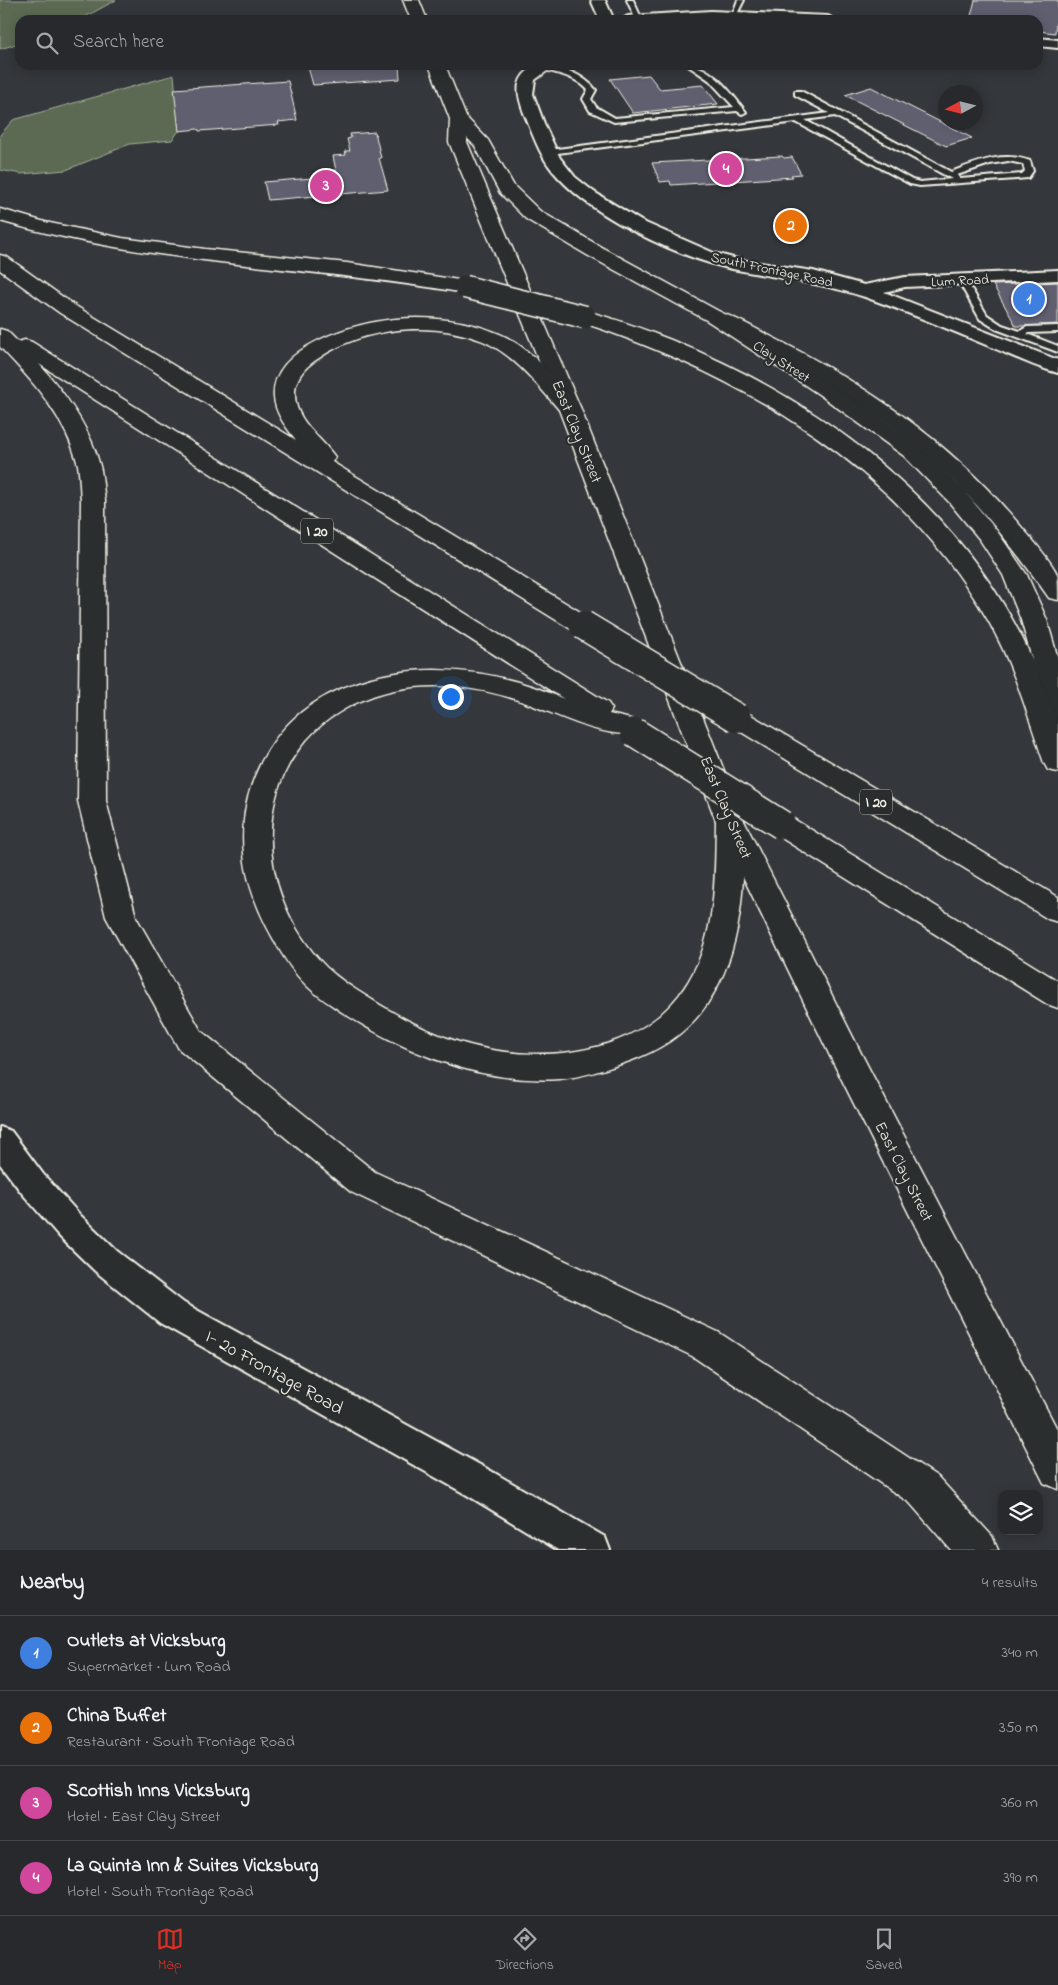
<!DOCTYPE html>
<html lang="en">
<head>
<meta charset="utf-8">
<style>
	:root { --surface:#27292c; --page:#333538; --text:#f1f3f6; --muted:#a4a6a9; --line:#434548; --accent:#d93025 }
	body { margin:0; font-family:"Indie Flower",sans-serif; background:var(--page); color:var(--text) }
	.controls { position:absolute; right:15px; bottom:15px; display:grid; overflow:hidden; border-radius:10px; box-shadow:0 2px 12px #0003 }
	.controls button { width:45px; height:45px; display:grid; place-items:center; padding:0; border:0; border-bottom:1px solid var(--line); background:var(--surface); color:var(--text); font:25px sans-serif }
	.compass { position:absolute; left:938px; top:85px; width:45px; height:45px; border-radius:50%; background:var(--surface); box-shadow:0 2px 12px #0003; rotate:263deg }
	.you { position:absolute; left:450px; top:696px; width:18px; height:18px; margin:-12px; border:4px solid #fff; border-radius:50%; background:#1a73e8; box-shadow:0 0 0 8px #1a73e833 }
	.badge { display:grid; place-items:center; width:32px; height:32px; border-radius:50%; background:var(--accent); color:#fff; font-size:16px; font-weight:700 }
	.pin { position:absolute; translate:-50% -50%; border:2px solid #fff; box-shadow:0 1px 5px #0006 }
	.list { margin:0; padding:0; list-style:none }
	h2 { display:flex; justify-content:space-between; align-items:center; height:65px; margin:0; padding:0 20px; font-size:21px }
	h2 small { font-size:16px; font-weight:400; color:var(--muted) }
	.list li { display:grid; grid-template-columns:32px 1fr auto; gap:15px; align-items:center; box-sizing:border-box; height:75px; padding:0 20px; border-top:1px solid var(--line) }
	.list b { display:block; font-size:19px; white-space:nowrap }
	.list p { margin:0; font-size:16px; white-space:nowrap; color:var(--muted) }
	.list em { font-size:16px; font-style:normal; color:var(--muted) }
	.icon { flex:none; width:28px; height:28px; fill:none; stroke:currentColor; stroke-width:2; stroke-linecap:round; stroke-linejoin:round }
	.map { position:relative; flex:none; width:1058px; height:1550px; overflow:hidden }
	.search { position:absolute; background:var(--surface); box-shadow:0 2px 12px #0003; left:15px; right:15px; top:15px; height:55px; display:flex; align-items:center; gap:12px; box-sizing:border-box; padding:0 18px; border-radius:15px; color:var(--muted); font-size:19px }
	.sheet { height:365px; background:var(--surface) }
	nav { display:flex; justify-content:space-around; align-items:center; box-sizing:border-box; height:70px; border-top:1px solid var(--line); background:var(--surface); font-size:14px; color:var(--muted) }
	nav a { display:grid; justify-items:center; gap:2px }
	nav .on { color:var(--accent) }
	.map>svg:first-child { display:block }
	.green { fill:#5b6a53; stroke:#a8ae9e }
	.building { fill:#5e5e70; stroke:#f4f1e8 }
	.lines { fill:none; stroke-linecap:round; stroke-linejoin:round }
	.lane-casing { stroke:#f4f1e8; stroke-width:4 }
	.street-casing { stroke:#f4f1e8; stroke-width:4 }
	.primary-casing { stroke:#f4f1e8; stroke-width:3 }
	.highway-casing { stroke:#f4f1e8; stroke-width:3 }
	.lane { fill:#2a2d2e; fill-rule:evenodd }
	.street { fill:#2a2d2e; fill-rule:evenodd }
	.primary { fill:#2a2d2e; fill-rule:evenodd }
	.highway { fill:#2a2d2e; fill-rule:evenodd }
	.highway-bridge-far1-casing { stroke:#f4f1e8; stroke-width:25; stroke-linecap:butt }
	.highway-bridge-casing { stroke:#f4f1e8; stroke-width:31; stroke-linecap:butt }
	.highway-bridge-far1 { stroke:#2a2d2e; stroke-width:22 }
	.highway-bridge { stroke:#2a2d2e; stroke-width:28 }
	.labels { text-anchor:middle; stroke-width:4.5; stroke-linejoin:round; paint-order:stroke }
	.far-street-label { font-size:14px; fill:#f4f1e8; stroke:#2a2d2e }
	.shield { fill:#2a2d2e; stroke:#b7b6b0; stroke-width:1 }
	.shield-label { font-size:15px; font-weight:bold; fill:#f4f1e8 }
	.street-label { font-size:16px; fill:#f4f1e8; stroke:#2a2d2e }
	.near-street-label { font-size:19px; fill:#f4f1e8; stroke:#2a2d2e }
</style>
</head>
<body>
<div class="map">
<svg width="1058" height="1550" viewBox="0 0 1058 1550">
	<rect width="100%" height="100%" fill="#34373b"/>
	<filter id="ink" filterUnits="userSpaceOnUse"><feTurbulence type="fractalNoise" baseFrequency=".02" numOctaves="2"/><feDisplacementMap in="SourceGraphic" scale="10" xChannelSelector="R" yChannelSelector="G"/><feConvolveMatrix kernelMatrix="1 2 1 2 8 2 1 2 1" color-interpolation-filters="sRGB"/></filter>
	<g filter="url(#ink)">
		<path class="green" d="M0 0H116L85 17 20 20V43L0 49Z
			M174 75 179 131 172 140 130 144 66 170 21 174 0 170V135L13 120Z"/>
		<path class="building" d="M975 0H1058V23H1056L1055 33 1038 31V20H970Z
			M340 65H399L400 79 313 85 308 67Z
			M649 75 660 89 703 85 718 104 633 113 610 79Z
			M288 81 297 120 278 122 279 125 199 131 198 129 179 131 174 89Z
			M871 87 972 138 946 146 845 95Z
			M375 132 381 158H379L388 190 268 200 264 182 337 176 333 156 346 155 345 151H350L347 139 351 138 350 134Z
			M782 156 784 158 792 157 801 174 791 175 793 177 671 185 670 181 660 182 652 163Z
			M1058 282V324L1025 326H1016L993 285Z"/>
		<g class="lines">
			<g class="lane-casing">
				<path id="lane" d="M627 0H633L642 20H636Z
					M738 0H744L736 16H732Z
					M539 65C559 64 584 75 596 90L591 99 596 107 615 118 734 107 709 80 687 65C712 65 732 94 746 112L742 114 737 111 614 122 590 111 583 99 588 90C575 76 557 73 539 69Z
					M795 91H801L951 172C978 162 1002 151 1030 161L1033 171 1028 178 1016 179 920 186 910 184 796 122 550 154 546 152 550 150 829 113 795 95ZM835 116 952 179 920 182 912 180 805 120ZM1008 161 1023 164 1025 171 1022 174 960 179 957 175 990 164Z
					M962 277 966 280 987 315 1002 325 1020 331 1027 327 1058 326V332L1029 333 1027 334 1058 346V352L996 329 980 319 958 280Z"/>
			</g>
			<g class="street-casing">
				<path id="street" d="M591 0H605L614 20H600Z
					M711 11 828 16 835 20H621L628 16Z
					M1038 38 1058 40V48L1038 46Z
					M536 65H555L535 80 533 94 545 126 560 158 575 177 594 192 641 221 714 253 741 260 813 271 864 285 905 277 1058 270V280L905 287 884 292 1058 360V373C1035 367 1013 356 991 347 949 329 907 312 865 297 819 282 775 278 728 268 673 255 588 215 552 170 539 154 532 132 524 113 516 91 514 78 536 65Z
					M0 1127 11 1131 43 1174 81 1216 117 1251 184 1303 491 1471 605 1537 610 1550H558L467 1495 160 1323 95 1271 59 1236 21 1192 0 1164Z"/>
			</g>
			<g class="primary-casing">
				<path id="primary" d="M403 0H419L427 20H411Z
					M429 65H445L466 117 488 140 514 186 540 211 601 247 722 313 836 385 920 446 965 492 997 531 1027 575 1047 620 1058 659V729L1049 726 1045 720 1033 662 1021 620 1003 575 980 540 949 502 904 456 820 395 708 321 587 255 526 219 500 193 475 146 467 138V142L580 407 744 821 862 1055 1058 1431V1489L1044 1483 830 1056 716 821 558 407 449 142 450 119Z"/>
			</g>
			<g class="highway-casing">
				<path id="highway" d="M0 209 45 222 122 238 205 249 347 263 465 281 472 283 475 287 472 291 465 293C310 266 152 265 0 221Z
					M0 255 7 257 74 305 296 440C286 427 275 413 274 397 270 346 358 322 396 319 429 316 466 320 497 333 530 346 553 377 577 402L580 407 577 412 569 413 561 412C538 386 515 355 483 341 432 320 364 327 319 358 306 366 294 378 295 395 295 421 321 437 335 457L332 462 592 619 596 625 592 631 583 633 574 631 60 313 0 270Z
					M585 311C614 318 643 329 671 340 818 399 959 503 1028 650 1036 667 1056 710 1058 727 1058 742 1058 757 1058 772L1048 770 1044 763C1028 716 1014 666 989 622 901 468 743 375 578 321L575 317 578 313Z
					M715 311C735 316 755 329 774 338 867 385 950 442 1018 523 1029 536 1050 559 1057 574 1058 581 1058 593 1058 600L1049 598C1007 537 959 480 901 433 842 387 774 354 708 321L705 317 708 313Z
					M0 329 7 331 18 342 25 340 32 342 608 703 612 709 609 714 635 720 639 726 635 732C609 740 560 716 534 706 479 684 411 676 356 703 248 754 248 889 326 967 339 979 354 989 369 998 397 1016 427 1032 459 1042 536 1066 643 1058 688 982 717 935 715 875 716 821L720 814 730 811 740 814 744 821C744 885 744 949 707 1004 687 1034 657 1052 624 1063 603 1070 581 1077 559 1079 483 1084 408 1054 345 1014 332 1005 318 997 306 985 293 972 283 956 274 940 251 899 238 859 245 812 252 768 278 725 316 702 391 656 486 664 564 699L39 364C65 393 90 427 100 466 103 477 103 489 105 500L106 801 136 917 201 1031 375 1172 718 1332 938 1477 992 1536 998 1550H951L910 1503 692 1356 351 1192 179 1049 106 917 78 801 81 500C80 489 80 477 78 465 66 418 33 381 0 347Z
					M737 709 746 712 1058 897V922L1048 919 728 724 724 718 728 712Z
					M782 815 792 818 1058 981V1008L1047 1004 772 832 768 825 772 818Z"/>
			</g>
			<use href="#lane" class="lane"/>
			<use href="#street" class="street"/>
			<use href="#primary" class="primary"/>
			<use href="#highway" class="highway"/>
			<g class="highway-bridge-far1-casing">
				<path id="highway-bridge-far1" d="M465 287 585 317"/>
			</g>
			<g class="highway-bridge-casing">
				<path id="highway-bridge" d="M583 625 737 718
					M634 732 782 825"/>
			</g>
			<use href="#highway-bridge-far1" class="highway-bridge-far1"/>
			<use href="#highway-bridge" class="highway-bridge"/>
		</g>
	</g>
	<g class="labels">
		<g class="far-street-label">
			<text transform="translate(772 269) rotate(12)" y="5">South Frontage Road</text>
			<text transform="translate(960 280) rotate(-3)" y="5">Lum Road</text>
			<text transform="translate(782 361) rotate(33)" y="5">Clay Street</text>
		</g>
		<g class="shield">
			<rect x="301" y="518.5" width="32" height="25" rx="4"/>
			<rect x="860" y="789.5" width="32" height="25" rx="4"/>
		</g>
		<g class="shield-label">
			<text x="317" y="536">I 20</text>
			<text x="876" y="807">I 20</text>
		</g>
		<g class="street-label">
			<text transform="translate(578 431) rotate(68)" y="6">East Clay Street</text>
			<text transform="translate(727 807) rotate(67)" y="6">East Clay Street</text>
			<text transform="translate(905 1171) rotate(63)" y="6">East Clay Street</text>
		</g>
		<g class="near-street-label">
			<text transform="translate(275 1371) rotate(29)" y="7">I- 20 Frontage Road</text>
		</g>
	</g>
</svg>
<div class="controls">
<button><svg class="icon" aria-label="layers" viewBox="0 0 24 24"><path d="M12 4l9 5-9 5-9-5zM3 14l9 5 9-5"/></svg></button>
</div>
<svg class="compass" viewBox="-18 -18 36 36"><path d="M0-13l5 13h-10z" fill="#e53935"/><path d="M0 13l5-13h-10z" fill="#a4a6a9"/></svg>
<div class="you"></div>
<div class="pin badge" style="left:1029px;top:299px;background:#3f7fe0">1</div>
<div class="pin badge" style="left:791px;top:226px;background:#e8710a">2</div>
<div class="pin badge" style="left:326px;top:186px;background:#d1479c">3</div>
<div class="pin badge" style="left:726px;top:169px;background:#d1479c">4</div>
<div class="search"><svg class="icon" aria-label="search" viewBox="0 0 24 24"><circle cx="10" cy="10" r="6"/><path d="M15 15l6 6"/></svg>Search here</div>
</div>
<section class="sheet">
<h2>Nearby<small>4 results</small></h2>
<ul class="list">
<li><span class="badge" style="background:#3f7fe0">1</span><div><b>Outlets at Vicksburg</b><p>Supermarket · Lum Road</p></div><em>340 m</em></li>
<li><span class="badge" style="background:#e8710a">2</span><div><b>China Buffet</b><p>Restaurant · South Frontage Road</p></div><em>350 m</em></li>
<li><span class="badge" style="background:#d1479c">3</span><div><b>Scottish Inns Vicksburg</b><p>Hotel · East Clay Street</p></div><em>360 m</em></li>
<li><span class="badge" style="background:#d1479c">4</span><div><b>La Quinta Inn &amp; Suites Vicksburg</b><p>Hotel · South Frontage Road</p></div><em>390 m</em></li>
</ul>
</section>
<nav>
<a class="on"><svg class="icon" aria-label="map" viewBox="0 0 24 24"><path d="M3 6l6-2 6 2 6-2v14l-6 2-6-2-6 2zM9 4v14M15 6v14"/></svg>Map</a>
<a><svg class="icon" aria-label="directions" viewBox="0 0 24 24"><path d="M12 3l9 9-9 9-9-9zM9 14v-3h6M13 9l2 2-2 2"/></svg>Directions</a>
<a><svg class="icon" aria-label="saved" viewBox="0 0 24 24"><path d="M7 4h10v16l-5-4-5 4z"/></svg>Saved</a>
</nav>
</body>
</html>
